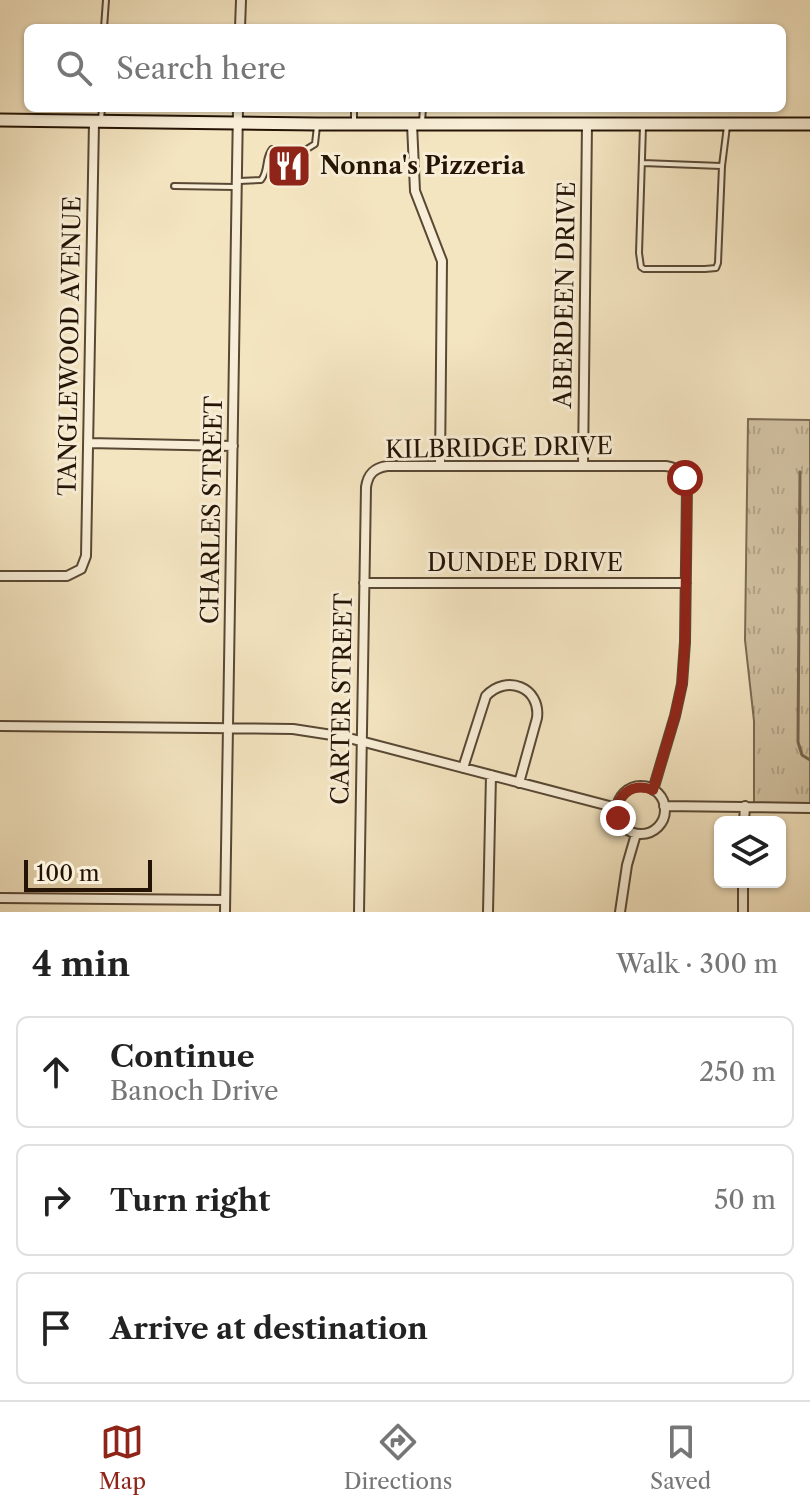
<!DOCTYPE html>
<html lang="en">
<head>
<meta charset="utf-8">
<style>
	:root { --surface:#fff; --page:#f2f2f2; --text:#222; --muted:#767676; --line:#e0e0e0; --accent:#8f2418 }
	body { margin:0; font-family:"Libre Caslon Text",serif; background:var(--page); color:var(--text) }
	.controls { position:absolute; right:24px; bottom:24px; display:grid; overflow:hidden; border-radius:12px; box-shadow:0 2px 6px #0004 }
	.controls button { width:72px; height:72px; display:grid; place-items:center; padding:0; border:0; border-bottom:2px solid var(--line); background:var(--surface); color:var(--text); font:40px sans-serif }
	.scale { position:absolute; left:24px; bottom:20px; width:128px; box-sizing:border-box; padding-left:8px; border:4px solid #251405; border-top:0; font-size:22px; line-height:28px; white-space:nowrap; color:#251405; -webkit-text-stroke:6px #f8eed7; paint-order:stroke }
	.stop { position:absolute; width:24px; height:24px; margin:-18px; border:6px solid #8f2418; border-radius:50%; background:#fff }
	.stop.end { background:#8f2418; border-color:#fff; box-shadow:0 2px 8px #0008 }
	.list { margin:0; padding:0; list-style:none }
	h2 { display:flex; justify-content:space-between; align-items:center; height:104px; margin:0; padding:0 32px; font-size:34px }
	h2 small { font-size:26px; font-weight:400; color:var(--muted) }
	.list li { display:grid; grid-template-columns:52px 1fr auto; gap:24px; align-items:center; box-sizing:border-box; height:112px; margin:0 16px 16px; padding:0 16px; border:2px solid var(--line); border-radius:12px }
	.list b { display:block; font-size:30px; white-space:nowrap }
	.list p { margin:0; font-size:26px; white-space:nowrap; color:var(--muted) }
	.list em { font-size:26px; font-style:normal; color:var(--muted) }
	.icon { flex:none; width:44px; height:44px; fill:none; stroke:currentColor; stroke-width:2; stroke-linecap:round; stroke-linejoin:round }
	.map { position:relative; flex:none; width:810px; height:912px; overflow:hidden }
	.search { position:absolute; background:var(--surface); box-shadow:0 2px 6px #0004; left:24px; right:24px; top:24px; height:88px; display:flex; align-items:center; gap:20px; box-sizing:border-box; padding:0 28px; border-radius:12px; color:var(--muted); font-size:30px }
	.sheet { height:488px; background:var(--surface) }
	nav { display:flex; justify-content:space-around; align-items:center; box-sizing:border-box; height:112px; border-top:2px solid var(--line); background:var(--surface); font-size:22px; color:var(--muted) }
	nav a { display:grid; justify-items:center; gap:4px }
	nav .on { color:var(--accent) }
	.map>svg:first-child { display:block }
	.park { fill:url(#park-tufts); stroke:#7b6a53; stroke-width:2 }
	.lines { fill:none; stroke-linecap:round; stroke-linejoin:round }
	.stream { stroke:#77674f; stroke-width:3 }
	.lane-casing { stroke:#594834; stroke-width:8 }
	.street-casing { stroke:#594834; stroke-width:12 }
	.secondary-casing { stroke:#251405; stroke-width:15 }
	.lane { stroke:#f8eed7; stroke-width:4 }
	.street { stroke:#f8eed7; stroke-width:8 }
	.secondary { stroke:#f8eed7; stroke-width:11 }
	.route { stroke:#8f2418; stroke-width:10 }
	.labels { text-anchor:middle; stroke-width:6; stroke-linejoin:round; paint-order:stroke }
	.poi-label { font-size:24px; font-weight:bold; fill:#251405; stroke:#f8eed7; text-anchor:start }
	.street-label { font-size:24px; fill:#251405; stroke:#f8eed7 }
</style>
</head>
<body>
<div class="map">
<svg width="810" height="912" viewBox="0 0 810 912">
	<defs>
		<pattern id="park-tufts" width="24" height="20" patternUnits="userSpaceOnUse" patternTransform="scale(2)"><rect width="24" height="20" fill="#d1c1a1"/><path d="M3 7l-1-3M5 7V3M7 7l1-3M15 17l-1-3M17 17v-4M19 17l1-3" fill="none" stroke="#b3a589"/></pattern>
	</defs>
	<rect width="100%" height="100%" fill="#f4e5c1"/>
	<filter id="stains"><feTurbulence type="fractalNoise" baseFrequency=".0025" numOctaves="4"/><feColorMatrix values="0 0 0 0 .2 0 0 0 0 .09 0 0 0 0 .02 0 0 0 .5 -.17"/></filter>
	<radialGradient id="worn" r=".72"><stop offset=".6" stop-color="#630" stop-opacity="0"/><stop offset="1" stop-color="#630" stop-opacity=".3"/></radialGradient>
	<path class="park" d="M748 419 810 420V804L754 803V721L745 640Z"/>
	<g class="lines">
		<path class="stream" d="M800 472 798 742 802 755 810 760"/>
		<g class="lane-casing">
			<path id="lane" d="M104 28 106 0
				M354 108V122
				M101 119 102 108
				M422 122 423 108
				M643 126 639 253 641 267 644 269H705L716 268 718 263 722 166 727 126
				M643 163 721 166
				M239 181 261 180C269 170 264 158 272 149H307L315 144 317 126
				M174 186 235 187"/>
		</g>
		<g class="street-casing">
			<path id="street" d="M240 28 241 0
				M412 124 415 191 442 261 440 466
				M88 443 233 446
				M583 466 587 124
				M0 576H67L81 569 86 556 94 122
				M364 583H686
				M0 726 293 729 345 737 617 808
				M463 768 486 696C506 674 541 687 537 718L519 783
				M617 810a24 24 0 1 1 48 0a24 24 0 1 1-48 0Z
				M664 806 810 808
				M744 822 745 806
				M0 898 225 900
				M225 912 238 108
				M359 912 366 487C368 474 374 468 387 466H666C679 468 686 475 687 488L685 642 682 684 675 716 653 790
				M488 912 491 775
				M620 912 627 865 636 834
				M743 912V882"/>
		</g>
		<g class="secondary-casing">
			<path id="secondary" d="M0 120 317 124H810"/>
		</g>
		<use href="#lane" class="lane"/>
		<use href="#street" class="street"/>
		<use href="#secondary" class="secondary"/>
	</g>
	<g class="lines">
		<path class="route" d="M618 818C614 796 631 782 653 790L675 716 682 684 685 642 687 488 685 478"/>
	</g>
	<defs>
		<g id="restaurant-square" transform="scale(2.3)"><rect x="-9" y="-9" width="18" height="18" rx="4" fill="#8f2418" stroke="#f8eed7"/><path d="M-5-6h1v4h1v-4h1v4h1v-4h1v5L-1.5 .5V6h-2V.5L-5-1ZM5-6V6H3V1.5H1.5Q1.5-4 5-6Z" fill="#fff"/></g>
	</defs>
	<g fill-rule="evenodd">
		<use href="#restaurant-square" x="289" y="166"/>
	</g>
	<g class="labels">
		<g class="poi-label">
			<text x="320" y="174">Nonna's Pizzeria</text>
		</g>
		<g class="street-label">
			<text transform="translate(565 295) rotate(-89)" y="8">ABERDEEN DRIVE</text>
			<text transform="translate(70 346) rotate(-89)" y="8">TANGLEWOOD AVENUE</text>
			<text transform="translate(499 448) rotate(-1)" y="8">KILBRIDGE DRIVE</text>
			<text transform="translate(212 510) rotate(-89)" y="8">CHARLES STREET</text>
			<text x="525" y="571">DUNDEE DRIVE</text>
			<text transform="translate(342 699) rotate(-89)" y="8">CARTER STREET</text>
		</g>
	</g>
	<rect width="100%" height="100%" filter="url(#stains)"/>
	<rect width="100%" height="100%" fill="url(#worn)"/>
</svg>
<div class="controls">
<button><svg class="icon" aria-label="layers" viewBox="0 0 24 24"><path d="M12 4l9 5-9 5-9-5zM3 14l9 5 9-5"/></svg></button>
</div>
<div class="scale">100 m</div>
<div class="stop" style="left:685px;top:478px"></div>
<div class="stop end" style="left:618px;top:818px"></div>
<div class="search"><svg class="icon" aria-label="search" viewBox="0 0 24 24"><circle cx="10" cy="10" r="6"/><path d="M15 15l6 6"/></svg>Search here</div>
</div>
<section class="sheet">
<h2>4 min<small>Walk · 300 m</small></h2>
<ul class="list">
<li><svg class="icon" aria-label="ahead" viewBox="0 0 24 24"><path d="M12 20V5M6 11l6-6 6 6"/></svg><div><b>Continue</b><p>Banoch Drive</p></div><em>250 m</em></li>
<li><svg class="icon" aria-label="right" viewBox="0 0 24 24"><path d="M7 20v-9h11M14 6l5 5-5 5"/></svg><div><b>Turn right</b></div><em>50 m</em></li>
<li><svg class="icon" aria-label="arrive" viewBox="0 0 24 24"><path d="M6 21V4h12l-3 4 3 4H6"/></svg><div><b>Arrive at destination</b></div></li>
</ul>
</section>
<nav>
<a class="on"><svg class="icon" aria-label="map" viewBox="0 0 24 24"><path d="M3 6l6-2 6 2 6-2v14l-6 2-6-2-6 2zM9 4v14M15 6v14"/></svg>Map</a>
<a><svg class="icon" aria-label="directions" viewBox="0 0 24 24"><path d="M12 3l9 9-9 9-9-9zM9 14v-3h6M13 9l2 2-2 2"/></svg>Directions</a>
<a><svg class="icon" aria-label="saved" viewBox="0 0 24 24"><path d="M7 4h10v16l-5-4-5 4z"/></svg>Saved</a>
</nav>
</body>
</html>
